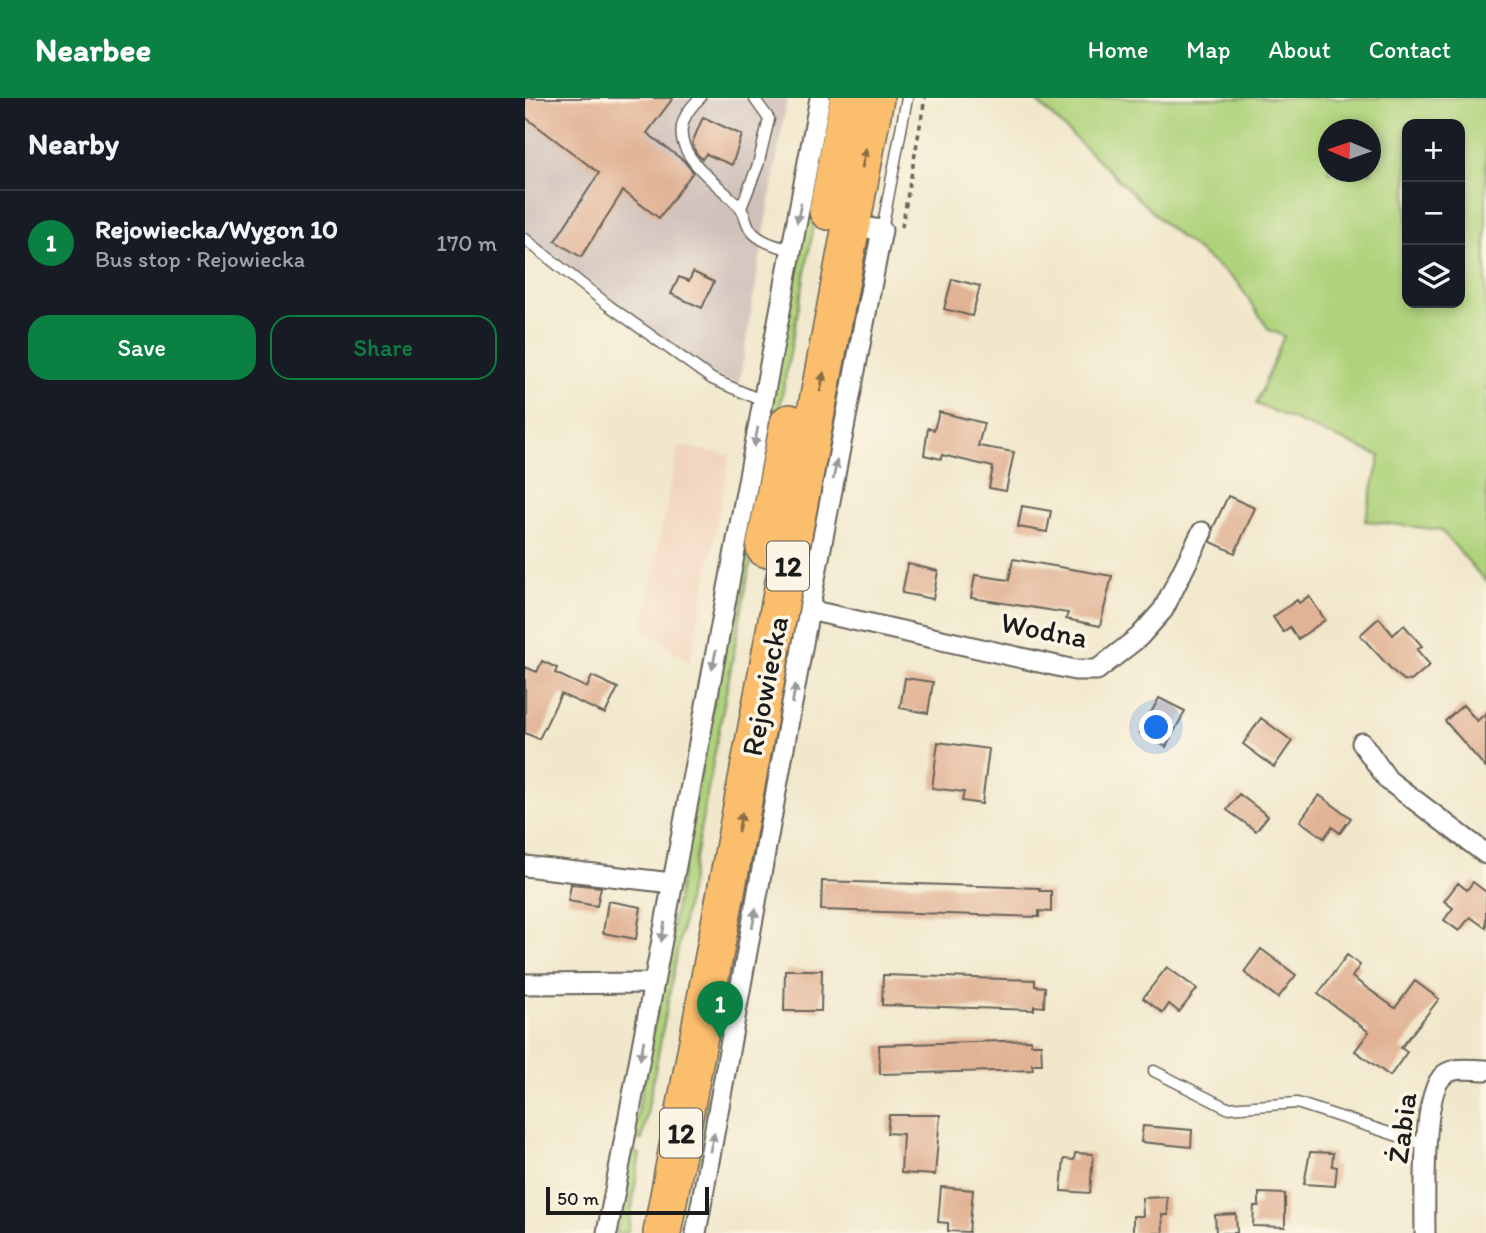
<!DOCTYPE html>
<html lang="en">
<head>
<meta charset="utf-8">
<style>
	:root { --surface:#171b24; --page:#20242c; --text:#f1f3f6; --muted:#9ea1a6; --line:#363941; --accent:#0b8043 }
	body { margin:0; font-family:Itim,sans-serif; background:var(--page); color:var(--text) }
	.controls { position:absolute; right:21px; top:21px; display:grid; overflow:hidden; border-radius:14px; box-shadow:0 4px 10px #0003 }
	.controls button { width:63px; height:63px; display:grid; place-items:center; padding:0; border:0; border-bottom:2px solid var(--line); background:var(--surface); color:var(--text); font:35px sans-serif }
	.compass { position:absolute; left:793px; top:21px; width:63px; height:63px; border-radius:50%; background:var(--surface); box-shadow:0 4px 10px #0003; rotate:272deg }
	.scale { position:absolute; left:21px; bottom:18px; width:163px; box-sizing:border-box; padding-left:7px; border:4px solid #1c1c1c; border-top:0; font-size:19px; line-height:24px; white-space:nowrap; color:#1c1c1c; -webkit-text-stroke:5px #fcf5e5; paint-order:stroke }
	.you { position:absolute; left:632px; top:630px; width:24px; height:24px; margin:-18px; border:5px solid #fff; border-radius:50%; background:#1a73e8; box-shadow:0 0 0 10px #1a73e833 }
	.badge { display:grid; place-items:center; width:46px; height:46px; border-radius:50%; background:var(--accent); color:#fff; font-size:23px; font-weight:700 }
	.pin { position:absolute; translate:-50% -58px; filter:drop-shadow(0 2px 4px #0008) }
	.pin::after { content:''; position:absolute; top:37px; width:24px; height:21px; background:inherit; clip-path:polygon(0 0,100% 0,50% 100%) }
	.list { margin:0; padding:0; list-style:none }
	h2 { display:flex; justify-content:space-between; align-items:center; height:91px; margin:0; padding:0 28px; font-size:30px }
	h2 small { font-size:23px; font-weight:400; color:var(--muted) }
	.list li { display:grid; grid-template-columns:46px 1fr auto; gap:21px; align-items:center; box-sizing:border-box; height:105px; padding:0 28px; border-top:2px solid var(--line) }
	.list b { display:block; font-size:26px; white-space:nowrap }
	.list p { margin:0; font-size:23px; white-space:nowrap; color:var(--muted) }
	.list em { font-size:23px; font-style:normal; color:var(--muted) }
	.actions { display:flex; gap:14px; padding:21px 28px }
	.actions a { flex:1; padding:16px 0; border:2px solid var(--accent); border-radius:21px; text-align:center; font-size:24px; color:var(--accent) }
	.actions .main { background:var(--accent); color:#fff }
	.icon { flex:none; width:38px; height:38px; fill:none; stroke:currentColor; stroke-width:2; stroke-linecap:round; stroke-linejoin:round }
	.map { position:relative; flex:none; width:961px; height:1135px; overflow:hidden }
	header { display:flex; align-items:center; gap:42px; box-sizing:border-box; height:98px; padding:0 35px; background:var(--accent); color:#fff }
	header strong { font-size:33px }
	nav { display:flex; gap:38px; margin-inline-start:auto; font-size:24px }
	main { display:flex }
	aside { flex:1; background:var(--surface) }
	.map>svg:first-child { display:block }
	.built { fill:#f2d4be }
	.industrial { fill:#cfc0ba }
	.green { fill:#afd37c; stroke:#66784c; stroke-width:2; fill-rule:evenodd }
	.building { fill:#e1b294 }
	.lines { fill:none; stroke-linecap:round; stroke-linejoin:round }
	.lane-casing { stroke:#67635a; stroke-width:13 }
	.street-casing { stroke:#67635a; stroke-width:23 }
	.highway-casing { stroke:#67635a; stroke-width:40 }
	.path { stroke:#67635a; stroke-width:3.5; stroke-dasharray:5 5; stroke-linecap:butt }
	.lane { stroke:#fff; stroke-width:10 }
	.street { stroke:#fff; stroke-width:19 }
	.highway { stroke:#fabe6d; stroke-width:37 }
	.oneway { fill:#8b6d44 }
	.oneway2 { fill:#999 }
	.labels { text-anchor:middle; stroke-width:7; stroke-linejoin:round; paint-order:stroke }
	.shield { fill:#fcf5e5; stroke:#5f5d58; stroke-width:2 }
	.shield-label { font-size:28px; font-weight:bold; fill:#1c1c1c }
	.street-label { font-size:30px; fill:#1c1c1c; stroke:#fcf5e5 }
</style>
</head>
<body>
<header>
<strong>Nearbee</strong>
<nav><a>Home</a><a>Map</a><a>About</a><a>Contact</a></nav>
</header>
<main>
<aside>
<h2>Nearby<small></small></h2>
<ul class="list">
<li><span class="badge">1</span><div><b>Rejowiecka/Wygon 10</b><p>Bus stop · Rejowiecka</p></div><em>170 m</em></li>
</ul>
<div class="actions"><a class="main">Save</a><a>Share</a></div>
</aside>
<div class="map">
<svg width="961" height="1135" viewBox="0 0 961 1135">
	<rect width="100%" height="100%" fill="#fcf5e5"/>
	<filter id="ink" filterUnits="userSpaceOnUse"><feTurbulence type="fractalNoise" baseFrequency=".0143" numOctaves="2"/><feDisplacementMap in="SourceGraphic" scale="14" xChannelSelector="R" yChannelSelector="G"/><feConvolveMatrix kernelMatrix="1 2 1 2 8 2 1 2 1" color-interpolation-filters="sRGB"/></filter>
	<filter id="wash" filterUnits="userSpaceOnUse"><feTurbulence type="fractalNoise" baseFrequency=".00686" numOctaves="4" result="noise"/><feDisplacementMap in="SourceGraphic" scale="28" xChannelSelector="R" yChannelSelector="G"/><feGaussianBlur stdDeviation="1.57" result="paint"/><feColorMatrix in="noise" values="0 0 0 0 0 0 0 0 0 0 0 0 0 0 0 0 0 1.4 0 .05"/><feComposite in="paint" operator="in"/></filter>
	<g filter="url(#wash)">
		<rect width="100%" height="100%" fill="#f1e8cc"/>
		<path class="built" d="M153 348 205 357 165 565 118 528Z"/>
		<path class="industrial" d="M0 0H262L214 286 188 278 85 203 0 134Z"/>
		<path class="green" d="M300 0H313L117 1042 108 1040Z
			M508 0H961V484L916 432 840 423 855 358 731 306 759 238 744 232 712 184 644 130ZM882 26H935V205H882ZM804 32H846V74H804Z
			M343 146 346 147 202 914 203 854Z
			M190 976 175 1066 164 1064Z
			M105 1053 115 1056 104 1129 102 1135H90Z"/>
		<g id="blocks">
			<path class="building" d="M0 0H148L122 35 159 63 168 74 134 120 98 93 56 159 30 143 74 75 0 19Z
				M178 19 217 37 207 67 181 56 177 61 171 55 167 45Z
				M168 174 189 184 177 210 146 196 154 179 164 183Z
				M427 181 455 188 447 218 419 211Z
				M414 314 459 325 453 348 489 354 481 393 464 390 468 369 417 357 416 361 399 357 403 330 409 332Z
				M703 398 730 410 710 455 686 444 688 430Z
				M497 408 526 413 522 434 493 429Z
				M488 461 587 478 575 528 541 521 543 515 446 500 450 477 484 482Z
				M383 466 413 473 408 501 377 495Z
				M784 498 800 522 773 541 765 529 758 534 748 519 772 502 774 505Z
				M854 520 868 537 879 527 897 548 892 552 905 567 886 583 879 582 868 573 835 537Z
				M17 563 32 570 30 575 62 590 67 578 93 590 80 616 36 596 14 641 0 635V569L12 574Z
				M380 580 408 584 403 615 375 610Z
				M634 600 660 613 641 649 615 635Z
				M938 607 952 623 961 615V670L920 623Z
				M736 620 767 643 749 669 718 646Z
				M413 644 464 651 457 706 437 703 439 694 407 690Z
				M714 696 743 718 731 733 702 712Z
				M794 697 826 720 815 735 807 729 799 740 775 723Z
				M297 783 515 790 514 793H526V814L514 813V819L296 812Z
				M948 784 961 794V830L945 819 934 833 919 822 928 810 919 803 933 785 942 792Z
				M46 786 76 789 72 808 43 803Z
				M83 803 116 809 111 841 78 835Z
				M736 851 771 877 753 900 719 874Z
				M822 857 835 867 827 879 870 910 890 883 914 901 876 950 882 954 865 978 830 953 844 934 793 896Z
				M642 869 672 891 654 914 644 906 638 915 618 900Z
				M260 872H297L296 913H259Z
				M358 877 510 882V888L520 889 519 909 509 908V912L357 907Z
				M506 942V946H516L517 966H507L508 972 355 976 354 947Z
				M364 1017H415L410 1077 376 1075 378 1036 362 1035Z
				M618 1028 667 1032 666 1049 616 1044Z
				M785 1054 808 1055 807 1068 812 1069 810 1088 779 1086Z
				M550 1055 568 1056 565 1095 536 1093 539 1061 549 1062Z
				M416 1089 448 1092 444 1134 423 1133V1125L413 1124Z
				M734 1095 760 1096V1129L728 1128 729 1108H734Z
				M642 1099 643 1117H637L638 1135H608V1118H618L617 1100Z
				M711 1116 712 1135H691L690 1117Z"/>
		</g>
	</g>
	<g filter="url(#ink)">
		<use href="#blocks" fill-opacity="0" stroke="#67635a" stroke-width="2"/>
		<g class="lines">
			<g class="lane-casing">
				<path id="lane" d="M175 0C127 44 184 77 213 107 220 113 220 123 225 131 234 144 252 148 267 152
					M216 110 233 67 244 21 229 0
					M357 132 382 0
					M0 141 83 207 187 281 238 303
					M629 973 702 1010 772 1005 901 1047"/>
			</g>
			<g class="street-casing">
				<path id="street" d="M284 512 550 572H572L614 539 638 512 677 434
					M837 645 863 682 961 756
					M0 768 147 785
					M0 886 129 885
					M82 1135 295 0
					M171 1135 284 512 357 132 326 128
					M900 1135C900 1105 896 995 919 977 930 968 948 972 961 972"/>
			</g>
			<g class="highway-casing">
				<path id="highway" d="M303 113 324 0
					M240 450 264 325
					M137 1135 350 0"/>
			</g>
			<path class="path" d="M377 129 400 0"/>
			<use href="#lane" class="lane"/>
			<use href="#street" class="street"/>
			<use href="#highway" class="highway"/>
		</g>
		<defs><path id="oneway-solid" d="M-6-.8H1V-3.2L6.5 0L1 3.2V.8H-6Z" transform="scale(1.75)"/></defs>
		<g class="oneway">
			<use href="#oneway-solid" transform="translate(339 60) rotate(-79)"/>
			<use href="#oneway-solid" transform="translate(297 284) rotate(-80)"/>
			<use href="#oneway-solid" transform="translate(215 724) rotate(-79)"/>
		</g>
		<g class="oneway2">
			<use href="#oneway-solid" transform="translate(274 115) rotate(101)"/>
			<use href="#oneway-solid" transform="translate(231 339) rotate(101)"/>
			<use href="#oneway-solid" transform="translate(310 372) rotate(-79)"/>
			<use href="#oneway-solid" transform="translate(189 562) rotate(101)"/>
			<use href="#oneway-solid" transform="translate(269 596) rotate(-80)"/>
			<use href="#oneway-solid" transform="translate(229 820) rotate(-80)"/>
			<use href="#oneway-solid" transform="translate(138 834) rotate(100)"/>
			<use href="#oneway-solid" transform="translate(117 952) rotate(101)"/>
			<use href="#oneway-solid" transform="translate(187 1044) rotate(-78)"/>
		</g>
	</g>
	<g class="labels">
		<g class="shield">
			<rect x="242" y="443.5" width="42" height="49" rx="5"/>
			<rect x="135" y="1010.5" width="42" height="49" rx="5"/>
		</g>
		<g class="shield-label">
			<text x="263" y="478">12</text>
			<text x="156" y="1045">12</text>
		</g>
		<g class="street-label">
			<text transform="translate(519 532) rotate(11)" y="10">Wodna</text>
			<text transform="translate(240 588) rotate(-79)" y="10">Rejowiecka</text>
			<text transform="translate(877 1030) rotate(-83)" y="10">Żabia</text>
		</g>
	</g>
</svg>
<div class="controls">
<button>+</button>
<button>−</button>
<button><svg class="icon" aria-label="layers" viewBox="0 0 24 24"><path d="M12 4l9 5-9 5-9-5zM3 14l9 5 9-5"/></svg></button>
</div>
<svg class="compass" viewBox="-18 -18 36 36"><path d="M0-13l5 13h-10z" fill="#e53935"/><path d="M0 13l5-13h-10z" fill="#9ea1a6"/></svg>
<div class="scale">50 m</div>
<div class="you"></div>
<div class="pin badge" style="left:195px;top:941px">1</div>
</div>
</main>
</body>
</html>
